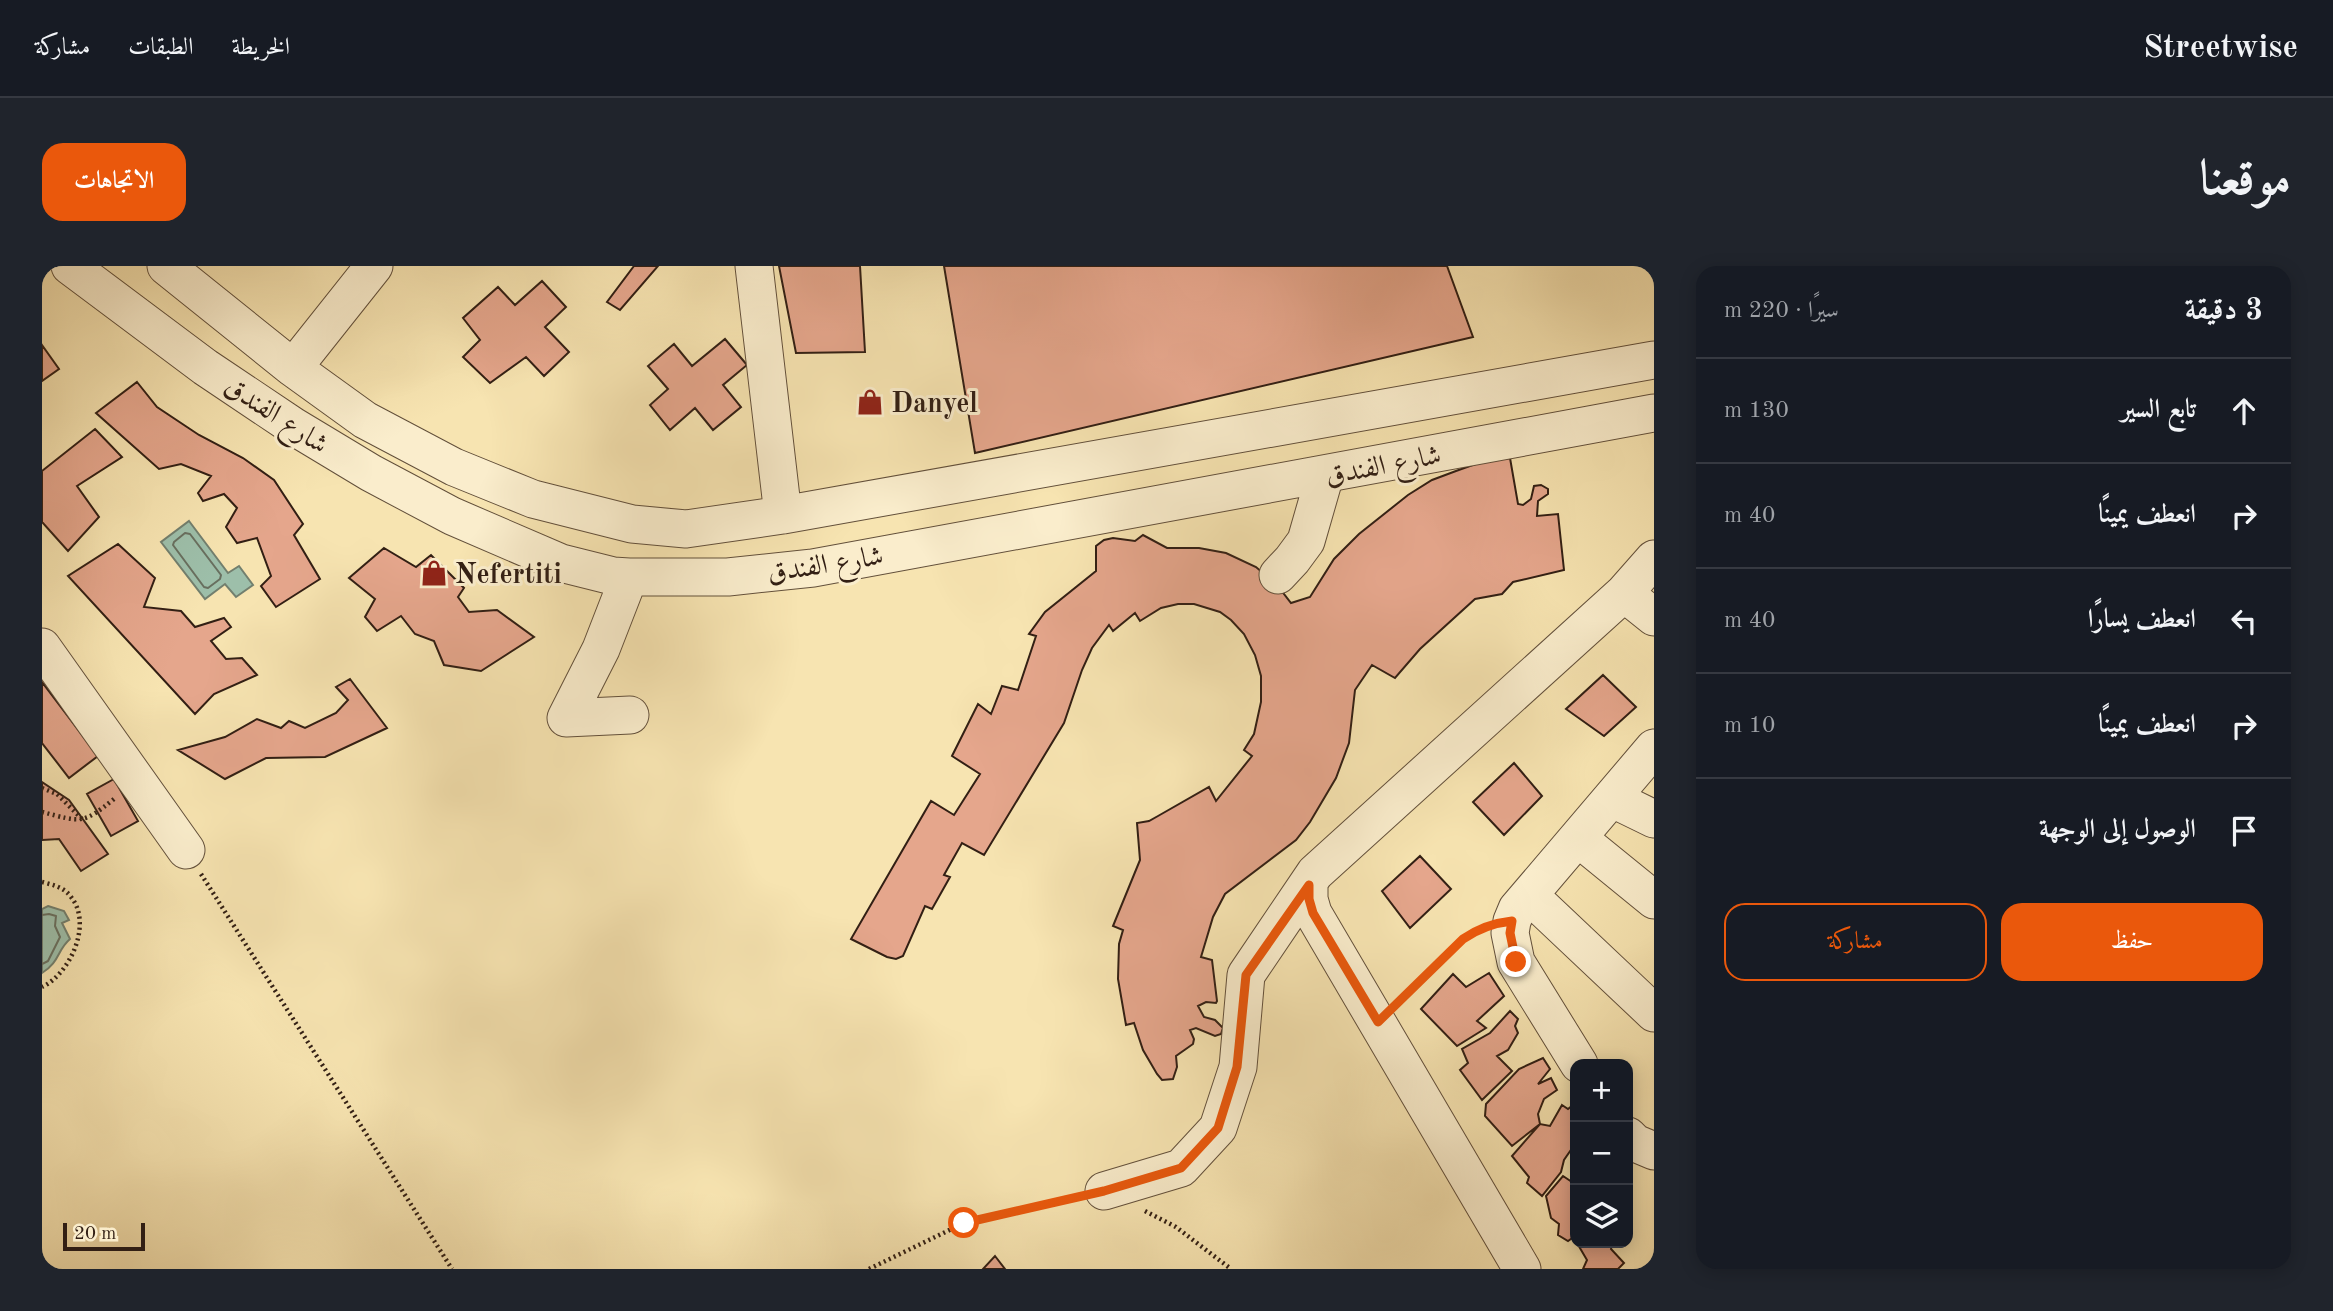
<!DOCTYPE html>
<html lang="ar">
<head>
<meta charset="utf-8">
<style>
	:root { --surface:#171b24; --page:#20242c; --text:#f1f3f6; --muted:#9ea1a6; --line:#363941; --accent:#ea580c }
	body { margin:0; font-family:"Old Standard TT",Amiri,serif; background:var(--page); color:var(--text); direction:rtl }
	.controls { position:absolute; right:21px; bottom:21px; display:grid; overflow:hidden; border-radius:14px; box-shadow:0 4px 18px #0003 }
	.controls button { width:63px; height:63px; display:grid; place-items:center; padding:0; border:0; border-bottom:2px solid var(--line); background:var(--surface); color:var(--text); font:35px sans-serif }
	.scale { position:absolute; left:21px; bottom:18px; width:82px; box-sizing:border-box; padding-left:7px; border:4px solid #321f14; border-top:0; font-size:19px; line-height:24px; white-space:nowrap; color:#321f14; -webkit-text-stroke:5px #faedcc; paint-order:stroke }
	.stop { position:absolute; width:21px; height:21px; margin:-16px; border:5px solid #ea580c; border-radius:50%; background:#fff }
	.stop.end { background:#ea580c; border-color:#fff; box-shadow:0 2px 7px #0008 }
	.list { margin:0; padding:0; list-style:none }
	h2 { display:flex; justify-content:space-between; align-items:center; height:91px; margin:0; padding:0 28px; font-size:30px }
	h2 small { font-size:23px; font-weight:400; color:var(--muted) }
	.list li { display:grid; grid-template-columns:46px 1fr auto; gap:21px; align-items:center; box-sizing:border-box; height:105px; padding:0 28px; border-top:2px solid var(--line) }
	.list b { display:block; font-size:26px; white-space:nowrap }
	.list em { font-size:23px; font-style:normal; color:var(--muted) }
	.actions { display:flex; gap:14px; padding:21px 28px }
	.actions a { flex:1; padding:16px 0; border:2px solid var(--accent); border-radius:21px; text-align:center; font-size:24px; color:var(--accent) }
	.actions .main { background:var(--accent); color:#fff }
	.icon { flex:none; width:38px; height:38px; fill:none; stroke:currentColor; stroke-width:2; stroke-linecap:round; stroke-linejoin:round }
	.map { position:relative; flex:none; width:1612px; height:1003px; overflow:hidden; direction:ltr; border-radius:21px }
	header { display:flex; align-items:center; gap:42px; box-sizing:border-box; height:98px; padding:0 35px; background:var(--surface); border-bottom:2px solid var(--line) }
	header strong { font-size:33px }
	nav { display:flex; gap:38px; margin-inline-start:auto; font-size:24px }
	.intro { display:flex; align-items:center; justify-content:space-between; box-sizing:border-box; height:168px; padding:0 42px }
	h1 { margin:0; font-size:49px }
	.button { padding:18px 32px; border-radius:21px; background:var(--accent); color:#fff; font-size:24px; font-weight:700 }
	main { display:flex; gap:42px; padding:0 42px }
	aside { flex:1; background:var(--surface); border-radius:21px; box-shadow:0 4px 18px #0003 }
	.map>svg:first-child { display:block }
	.water { fill:#9dbfaa; stroke:#727f6e; stroke-width:2 }
	.lines { fill:none; stroke-linecap:round; stroke-linejoin:round }
	.shore { stroke:#686f5f; stroke-width:2 }
	.building { fill:#e5a68c; stroke:#321f14; stroke-width:2 }
	.minor-casing { stroke:#63503b; stroke-width:39 }
	.path { stroke:#321f14; stroke-width:4.5; stroke-dasharray:2 3.5; stroke-linecap:butt }
	.minor { stroke:#faedcc; stroke-width:37 }
	.route { stroke:#ea580c; stroke-width:9 }
	.labels { text-anchor:middle; stroke-width:6; stroke-linejoin:round; paint-order:stroke }
	.poi-label { font-size:28px; font-weight:bold; fill:#321f14; stroke:#faedcc; text-anchor:start }
	.street-label { font-size:28px; fill:#321f14; stroke:#faedcc }
</style>
</head>
<body>
<header>
<strong>Streetwise</strong>
<nav><a>الخريطة</a><a>الطبقات</a><a>مشاركة</a></nav>
</header>
<div class="intro"><h1>موقعنا</h1><a class="button">الاتجاهات</a></div>
<main>
<aside>
<h2>3 دقيقة<small>سيرًا · 220 m</small></h2>
<ul class="list">
<li><svg class="icon" aria-label="ahead" viewBox="0 0 24 24"><path d="M12 20V5M6 11l6-6 6 6"/></svg><div><b>تابع السير</b></div><em>130 m</em></li>
<li><svg class="icon" aria-label="right" viewBox="0 0 24 24"><path d="M7 20v-9h11M14 6l5 5-5 5"/></svg><div><b>انعطف يمينًا</b></div><em>40 m</em></li>
<li><svg class="icon" aria-label="left" viewBox="0 0 24 24"><path d="M17 20v-9H6M10 6l-5 5 5 5"/></svg><div><b>انعطف يسارًا</b></div><em>40 m</em></li>
<li><svg class="icon" aria-label="right" viewBox="0 0 24 24"><path d="M7 20v-9h11M14 6l5 5-5 5"/></svg><div><b>انعطف يمينًا</b></div><em>10 m</em></li>
<li><svg class="icon" aria-label="arrive" viewBox="0 0 24 24"><path d="M6 21V4h12l-3 4 3 4H6"/></svg><div><b>الوصول إلى الوجهة</b></div></li>
</ul>
<div class="actions"><a class="main">حفظ</a><a>مشاركة</a></div>
</aside>
<div class="map">
<svg width="1612" height="1003" viewBox="0 0 1612 1003">
	<rect width="100%" height="100%" fill="#f7e4b1"/>
	<filter id="stains"><feTurbulence type="fractalNoise" baseFrequency=".00286" numOctaves="4"/><feColorMatrix values="0 0 0 0 .2 0 0 0 0 .09 0 0 0 0 .02 0 0 0 .5 -.17"/></filter>
	<radialGradient id="worn" r=".72"><stop offset=".6" stop-color="#630" stop-opacity="0"/><stop offset="1" stop-color="#630" stop-opacity=".3"/></radialGradient>
	<path class="water" d="M147 255 186 307 197 300 211 319 194 331 183 318 163 333 119 276Z
		M6 640 22 645 27 654 20 657 28 673C15 684 18 696 0 707V643Z"/>
	<g class="lines">
		<path class="shore" d="M143 267 148 268 179 309 178 313 166 322 162 321 131 279 132 276Z
			M0 649 7 648 14 650 13 660 18 671 6 695 0 698"/>
	</g>
	<path class="building" d="M592 0H616L578 44 565 36Z
		M737 0H818L823 86 754 87Z
		M902 0H1405L1431 71 933 187Z
		M500 15 524 41 503 61 527 86 502 110 484 91 448 117 421 91 438 74 421 52 456 21 473 39Z
		M683 73 705 99 681 119 699 141 671 164 653 142 628 164 608 139 626 123 606 100 632 78 650 100Z
		M0 79 17 103 0 115Z
		M95 116 115 141 157 169 201 192 232 214 261 258 252 269 278 313 234 341 219 320 229 310 215 272 195 277 184 261 195 242 182 228 161 235 156 227 169 210 139 198 117 203 54 147Z
		M53 163 80 191 35 220 57 251 26 285 0 256V205Z
		M1468 192 1476 238 1481 239 1489 233 1492 220 1499 219 1506 223V228L1496 235 1495 250 1516 248 1522 304 1471 316 1460 328 1433 333 1378 383 1353 412 1330 399 1313 424 1307 477 1294 512 1268 556 1254 574 1183 628 1171 651 1159 691 1170 694 1175 735 1174 737 1164 736 1156 740 1162 751 1173 754 1181 762 1179 768 1173 770 1154 762 1148 764 1152 773 1151 778 1134 790 1135 801 1131 813 1120 814 1115 808 1101 784 1092 757 1084 759 1076 713 1077 678 1081 664 1071 660 1098 594 1095 557 1107 555 1116 550 1167 521 1174 535 1210 490 1202 484 1212 468 1219 436V410L1213 389 1202 368 1189 354 1178 346 1152 338H1136L1119 342 1098 355 1093 347 1071 365 1067 359 1050 382 1040 404 1022 457 942 589 920 577 902 609 908 611 890 643 883 640 861 690 854 693 845 691 809 673 889 535 912 549 938 508 910 490 936 438 949 448 960 420 976 424 994 370 987 368 1003 346 1054 305V280L1062 274 1071 272 1093 275 1101 269 1125 282H1157L1184 287 1214 301 1235 319 1249 337 1268 331 1292 293 1317 268 1366 229 1390 214 1414 205 1439 196Z
		M76 278 113 312 102 341 139 345 153 361 182 352 189 361 169 375 184 393 200 392 215 409 172 428 153 448 26 310Z
		M342 282 374 301 389 289 422 322 416 331 427 346 455 344 492 371 439 405 402 399 392 375 373 368 359 350 335 365 323 351 333 333 307 312Z
		M1561 409 1594 441 1562 470 1524 443Z
		M308 413 345 462 283 491 224 492 183 513 136 484 183 471 215 453 239 462 247 455 263 462 294 447 306 434 294 421Z
		M0 416 56 490 27 512 0 477Z
		M1472 497 1500 530 1462 569 1431 536Z
		M72 513 96 555 69 570 45 528Z
		M0 516 27 534 66 588 39 605 17 573 0 574Z
		M1378 590 1409 623 1368 662 1340 625Z
		M1447 707 1462 730 1435 755 1444 762 1415 780 1379 743 1411 708 1424 721Z
		M1468 745 1476 753 1473 760 1476 767 1466 784 1455 790 1470 805 1440 834 1418 804 1426 797 1420 783 1448 767Z
		M1501 792 1508 803 1496 818 1509 812 1515 824 1502 833 1496 848 1498 858 1470 880 1443 850 1444 838 1477 803Z
		M1520 839 1526 843 1531 839 1533 842V878L1522 894 1519 906 1500 930 1485 917 1487 911 1470 890 1498 858 1508 860Z
		M1521 910 1530 916H1533V970L1526 975 1516 969 1517 958 1509 952 1504 930Z
		M1535 977H1571L1569 983 1582 997 1576 1003H1541L1545 994Z
		M953 990 963 1003H941Z"/>
	<g class="lines">
		<g class="minor-casing">
			<path id="minor" d="M28 0 163 101 251 160 329 207 410 250 519 297 571 310 587 311H686L771 302 1612 147
				M124 0 251 102 323 154 412 201 491 233 590 258 644 263 741 249 1612 94
				M712 0 741 249
				M251 102 332 0
				M1236 309 1250 294 1264 275 1283 209
				M587 311 559 383 524 452 588 449
				M1582 327 1612 351
				M0 381 144 584
				M1571 533 1612 553
				M1536 572 1612 634
				M1267 619V633L1271 647 1480 1003
				M1487 629 1612 747
				M1537 798 1474 696 1468 667 1470 655 1475 643 1612 482
				M1586 870 1593 877 1612 885
				M1062 925 1139 902 1176 862 1196 801 1204 709 1273 607 1582 327 1612 293"/>
		</g>
		<path class="path" d="M0 522 15 528 40 553
			M0 546C39 556 40 559 72 533
			M159 608 410 1003
			M0 616C11 619 22 621 29 631 51 658 28 708 0 721
			M1357 736 1421 673 1438 662
			M1103 945 1134 961 1189 1003
			M827 1003 922 957 1033 931"/>
		<use href="#minor" class="minor"/>
	</g>
	<g class="lines">
		<path class="route" d="M922 957 1062 925 1139 902 1176 862 1195 801 1204 709 1267 619V633L1271 647 1336 756 1421 673C1437 662 1451 657 1470 655L1468 667 1474 696"/>
	</g>
	<defs>
		<g id="shop-bare" transform="scale(2.1)"><path d="M-5-2.5h2.3a2.7 3.5 0 0 1 5.4 0H5L5.5 6h-11ZM-1.5-2.5h3a1.5 2.3 0 0 0-3 0Z" fill="#8f2418" stroke="#faedcc" stroke-width="2.5" paint-order="stroke"/></g>
	</defs>
	<g fill-rule="evenodd">
		<use href="#shop-bare" x="828" y="136"/>
		<use href="#shop-bare" x="392" y="307"/>
	</g>
	<g class="labels">
		<g class="poi-label">
			<text x="849" y="146">Danyel</text>
			<text x="413" y="317">Nefertiti</text>
		</g>
		<g class="street-label">
			<text transform="translate(235 148) rotate(33)" y="10">شارع الفندق</text>
			<text transform="translate(1341 198) rotate(-11)" y="10">شارع الفندق</text>
			<text transform="translate(783 297) rotate(-9)" y="10">شارع الفندق</text>
		</g>
	</g>
	<rect width="100%" height="100%" filter="url(#stains)"/>
	<rect width="100%" height="100%" fill="url(#worn)"/>
</svg>
<div class="controls">
<button>+</button>
<button>−</button>
<button><svg class="icon" aria-label="layers" viewBox="0 0 24 24"><path d="M12 4l9 5-9 5-9-5zM3 14l9 5 9-5"/></svg></button>
</div>
<div class="scale">20 m</div>
<div class="stop" style="left:922px;top:957px"></div>
<div class="stop end" style="left:1474px;top:696px"></div>
</div>
</main>
</body>
</html>
